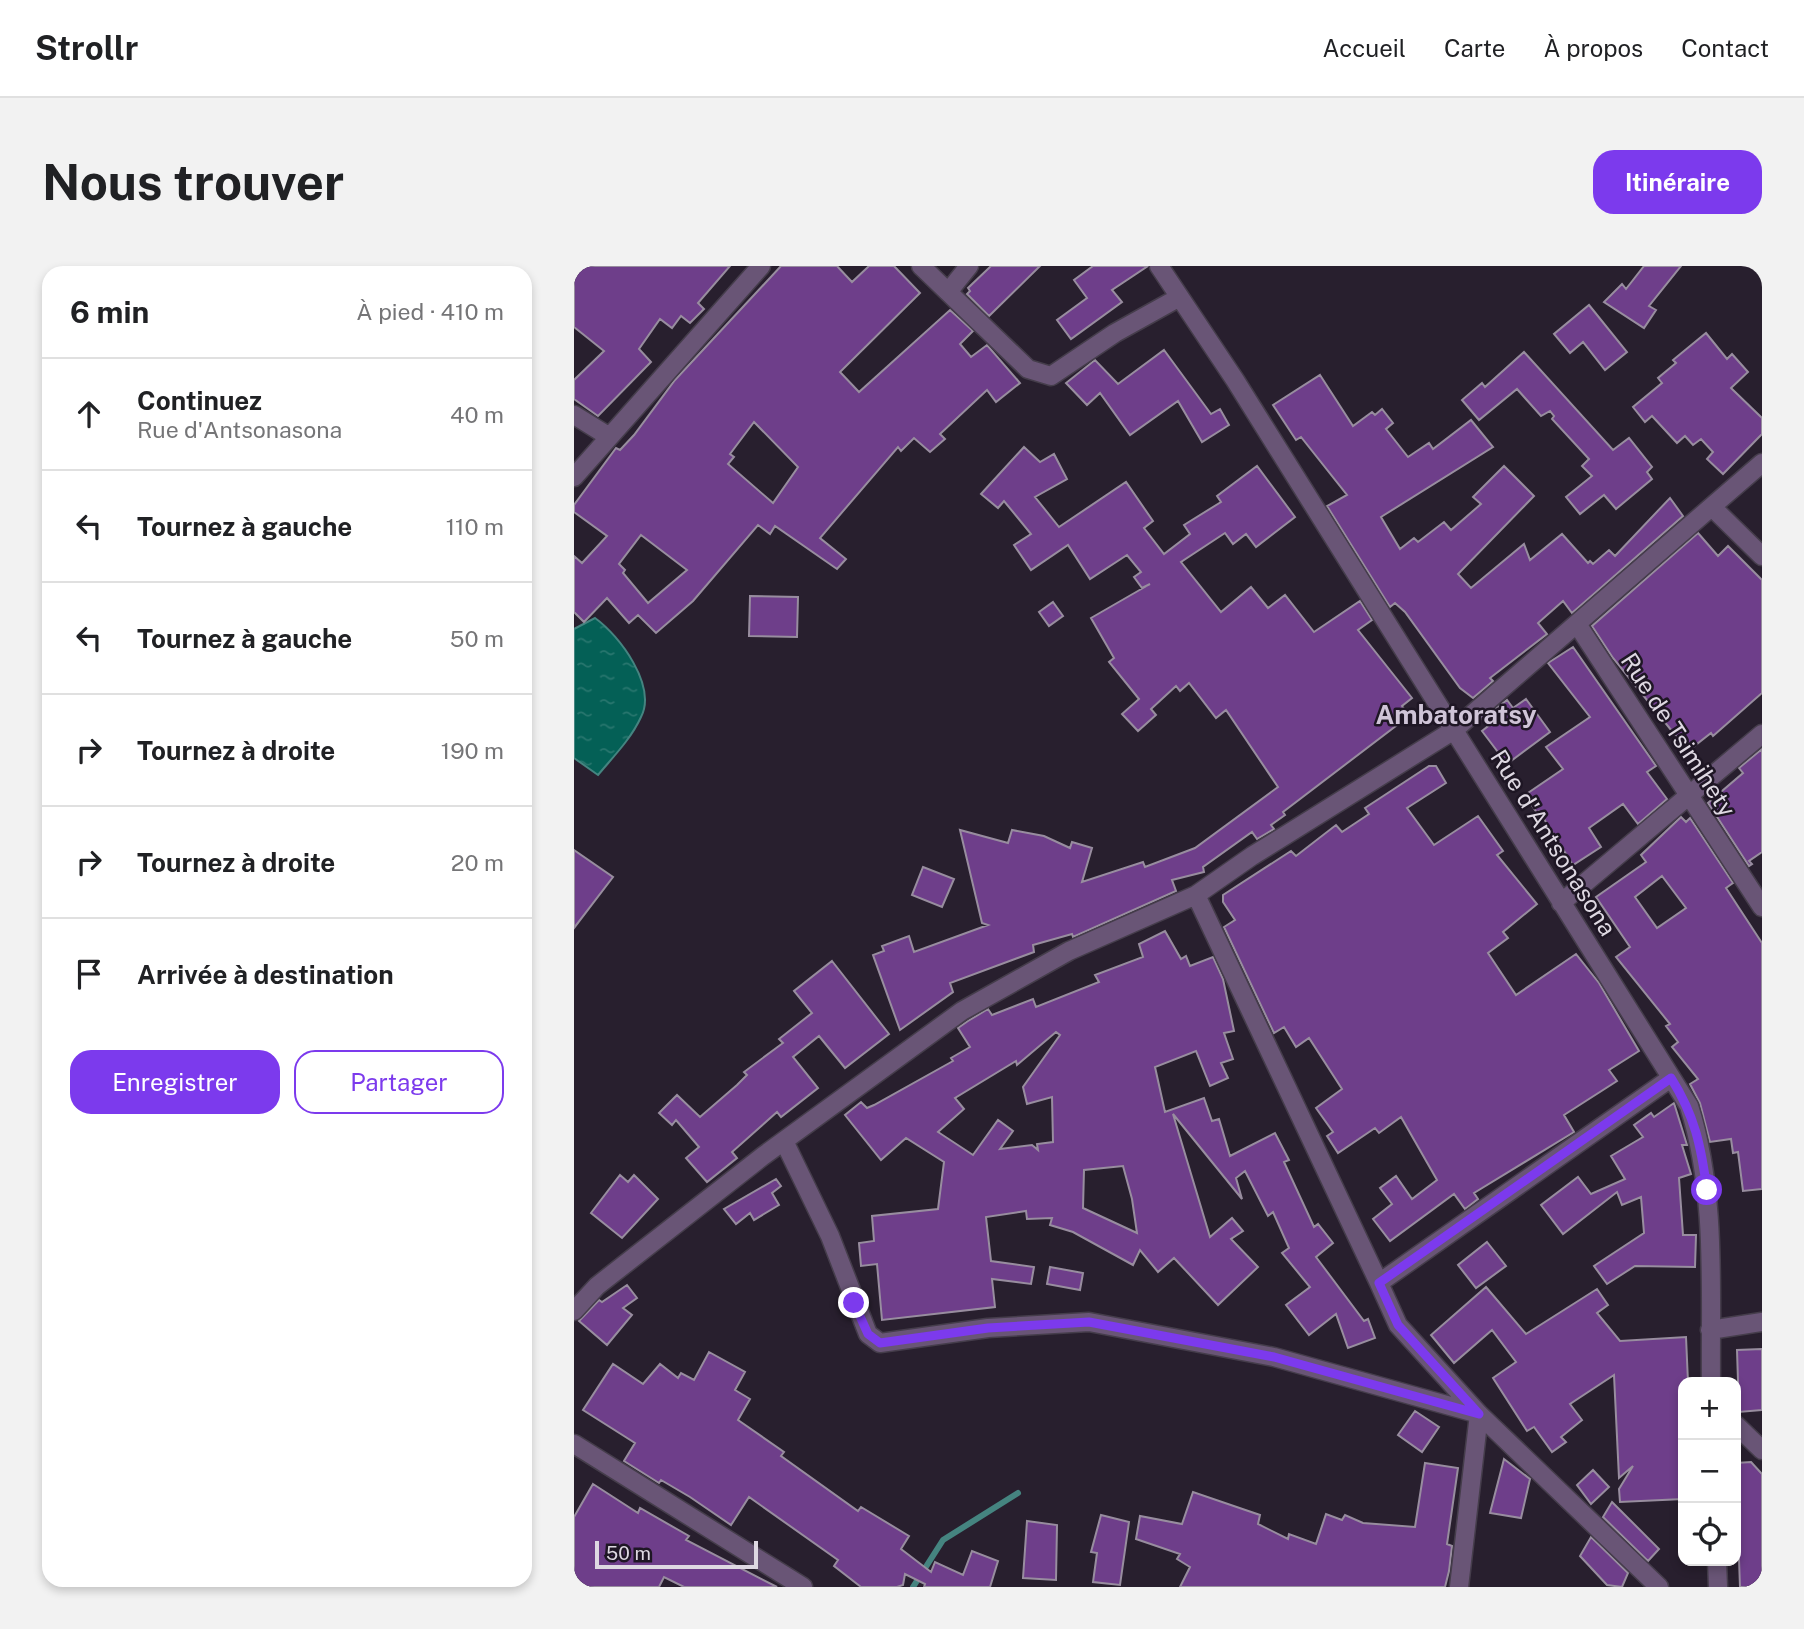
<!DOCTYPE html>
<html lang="fr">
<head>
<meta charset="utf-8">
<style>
	:root { --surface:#fff; --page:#f2f2f2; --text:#202124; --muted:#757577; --line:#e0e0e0; --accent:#7c3aed }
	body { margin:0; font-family:"Public Sans",sans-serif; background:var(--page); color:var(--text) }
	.controls { position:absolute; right:21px; bottom:21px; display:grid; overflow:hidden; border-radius:14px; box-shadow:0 4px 10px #0003 }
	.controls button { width:63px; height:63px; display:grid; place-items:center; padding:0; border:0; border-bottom:2px solid var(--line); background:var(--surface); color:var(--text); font:35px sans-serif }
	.scale { position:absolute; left:21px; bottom:18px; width:163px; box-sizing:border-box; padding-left:7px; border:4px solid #ded8e2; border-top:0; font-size:19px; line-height:24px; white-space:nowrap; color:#ded8e2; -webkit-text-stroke:5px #1e1624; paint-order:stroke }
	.stop { position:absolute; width:21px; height:21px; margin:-16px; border:5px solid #7c3aed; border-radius:50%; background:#fff }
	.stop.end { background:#7c3aed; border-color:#fff; box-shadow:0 2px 7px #0008 }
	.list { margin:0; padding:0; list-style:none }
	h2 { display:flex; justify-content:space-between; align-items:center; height:91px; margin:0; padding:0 28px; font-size:30px }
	h2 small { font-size:23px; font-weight:400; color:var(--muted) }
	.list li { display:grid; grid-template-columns:46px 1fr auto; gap:21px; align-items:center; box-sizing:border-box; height:112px; padding:0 28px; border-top:2px solid var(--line) }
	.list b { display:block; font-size:26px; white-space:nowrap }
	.list p { margin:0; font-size:23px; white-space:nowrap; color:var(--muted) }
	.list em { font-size:23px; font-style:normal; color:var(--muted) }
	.actions { display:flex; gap:14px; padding:21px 28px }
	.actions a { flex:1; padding:16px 0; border:2px solid var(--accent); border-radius:21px; text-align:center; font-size:24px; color:var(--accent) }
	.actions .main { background:var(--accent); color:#fff }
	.icon { flex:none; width:38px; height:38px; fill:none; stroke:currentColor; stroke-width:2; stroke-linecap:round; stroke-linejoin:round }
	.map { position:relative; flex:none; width:1188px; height:1321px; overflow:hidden; border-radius:21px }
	header { display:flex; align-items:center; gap:42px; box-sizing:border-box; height:98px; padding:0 35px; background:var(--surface); border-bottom:2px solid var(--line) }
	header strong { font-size:33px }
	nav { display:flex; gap:38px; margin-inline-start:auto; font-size:24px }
	.intro { display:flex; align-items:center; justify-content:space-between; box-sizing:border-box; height:168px; padding:0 42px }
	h1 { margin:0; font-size:49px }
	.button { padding:18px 32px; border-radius:21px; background:var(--accent); color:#fff; font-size:24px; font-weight:700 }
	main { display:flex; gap:42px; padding:0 42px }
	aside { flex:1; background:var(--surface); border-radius:21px; box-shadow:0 4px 10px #0003 }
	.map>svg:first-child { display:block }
	.water { fill:url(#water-ripples); stroke:#458480; stroke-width:2 }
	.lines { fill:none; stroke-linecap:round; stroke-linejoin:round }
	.stream { stroke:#458480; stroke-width:6 }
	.building { fill:#6e3e8a; stroke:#988d9f; stroke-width:2; fill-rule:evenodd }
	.minor-casing { stroke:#453d4b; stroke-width:21 }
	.minor { stroke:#695576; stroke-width:18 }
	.route { stroke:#7c3aed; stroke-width:9 }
	.labels { text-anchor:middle; stroke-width:5; stroke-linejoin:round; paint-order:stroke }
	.street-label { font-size:24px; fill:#ded8e2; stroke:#1e1624 }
	.neighbourhood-label { font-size:26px; font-weight:bold; fill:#cfc4d7; stroke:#1e1624 }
</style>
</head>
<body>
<header>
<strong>Strollr</strong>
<nav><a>Accueil</a><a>Carte</a><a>À propos</a><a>Contact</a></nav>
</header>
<div class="intro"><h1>Nous trouver</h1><a class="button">Itinéraire</a></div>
<main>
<aside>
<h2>6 min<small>À pied · 410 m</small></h2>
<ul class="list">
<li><svg class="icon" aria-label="ahead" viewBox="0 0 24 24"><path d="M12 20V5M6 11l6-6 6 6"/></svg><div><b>Continuez</b><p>Rue d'Antsonasona</p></div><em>40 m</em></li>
<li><svg class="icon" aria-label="left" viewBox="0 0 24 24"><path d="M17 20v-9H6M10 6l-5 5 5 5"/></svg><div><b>Tournez à gauche</b></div><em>110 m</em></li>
<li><svg class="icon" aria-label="left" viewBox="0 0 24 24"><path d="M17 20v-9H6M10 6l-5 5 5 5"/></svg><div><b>Tournez à gauche</b></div><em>50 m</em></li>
<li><svg class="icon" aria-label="right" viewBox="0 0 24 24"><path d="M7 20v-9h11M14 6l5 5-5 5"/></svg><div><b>Tournez à droite</b></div><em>190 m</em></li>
<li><svg class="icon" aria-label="right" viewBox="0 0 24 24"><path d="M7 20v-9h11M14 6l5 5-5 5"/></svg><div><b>Tournez à droite</b></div><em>20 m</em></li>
<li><svg class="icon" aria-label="arrive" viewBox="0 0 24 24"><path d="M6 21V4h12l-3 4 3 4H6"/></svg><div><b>Arrivée à destination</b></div></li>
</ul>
<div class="actions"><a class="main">Enregistrer</a><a>Partager</a></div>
</aside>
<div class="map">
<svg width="1188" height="1321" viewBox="0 0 1188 1321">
	<defs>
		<pattern id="water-ripples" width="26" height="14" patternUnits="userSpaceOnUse" patternTransform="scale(1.75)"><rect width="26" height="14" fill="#046056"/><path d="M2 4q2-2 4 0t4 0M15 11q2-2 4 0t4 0" fill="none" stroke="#28766e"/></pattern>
	</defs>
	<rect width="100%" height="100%" fill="#281f2e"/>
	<path class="water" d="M21 352C46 370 83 420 67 451 57 473 39 491 24 509L0 492V363Z"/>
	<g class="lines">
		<path class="stream" d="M339 1321 369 1274 444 1227"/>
	</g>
	<path class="building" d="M0 0H156L124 37 130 43 116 57 107 50 98 62 86 53 65 83 77 96 24 150 0 133V114L30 85 0 61Z
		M207 0H263L278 16 295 0H320L346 27 266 106 285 126 376 44 399 65 386 78 397 91 413 79 446 117 422 136 413 124 366 168 371 173 356 186 340 172 327 185 324 181 246 272 272 293 263 303 201 260 196 268 184 259 119 335 82 367 64 349 55 357 33 332 10 356 0 346V290L8 297 33 270 0 246V239L42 182 46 184 60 169 101 114ZM180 156 224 201 199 237 154 198 160 191 156 188ZM67 269 113 304 74 337 49 307 51 304 45 298Z
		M417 0H466L415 50 393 28 396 25 394 22Z
		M519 0H574L538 24 548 36 497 73 483 54 513 32 500 14Z
		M1070 0H1107L1075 40 1082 44 1070 62 1030 36 1048 18 1052 23Z
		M1015 39 1053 86 1031 104 1009 76 996 87 980 68Z
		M1132 67 1153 93 1158 88 1174 106 1157 122 1188 152V168L1149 208 1133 193 1139 186 1127 173 1119 179 1111 170 1103 177 1078 150 1071 156 1059 141 1088 117 1084 112 1102 97 1099 94Z
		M590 84 637 148 646 143 655 159 628 176 604 135 556 169 526 127 513 139 492 117 521 94 544 118Z
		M950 86 1039 184 1055 172 1078 201 1073 206 1078 213 1042 243 1030 229 1006 248 992 231 1018 210 1008 200 1015 193 978 153 980 150 976 145 967 150 943 123 905 154 888 134 908 117 911 121Z
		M746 109 779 160 798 146 801 149 808 143 819 157 812 163 834 191 855 177 859 183 897 154 919 181 807 251 826 283 840 272 844 276 870 256 877 264 907 238 899 231 930 200 960 230 884 308 897 322 950 278 956 294 988 268 1014 297 1016 295 1019 298 1035 284 1041 290 1096 232 1109 250 998 347 989 335 964 357 973 368 916 412 919 415 899 432 886 422 831 346 821 337 816 341 753 240 773 229 727 171 722 174 699 139Z
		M450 181 466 196 480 188 493 213 461 231 485 261 552 216 579 255 570 262 590 288 616 268 610 259 647 236 643 230 683 200 721 251 682 281 672 268 659 278 651 267 607 296 647 346 677 321 694 342 711 329 740 366 786 335 798 354 784 364 838 432 828 440 835 450 709 546 711 549 697 559 700 563 683 573 678 566 629 601 630 606 598 614 602 625 499 671 498 668 459 679 460 686 376 717 379 726 326 764 299 689 310 685 308 680 335 670 340 686 414 659 408 657 386 564 434 577 438 564 470 570 496 582 498 576 518 582 508 616 569 596 571 601 621 582 704 521 652 444 642 452 615 417 606 425 602 420 577 443 582 449 564 465 548 448 565 433 535 396 540 392 517 352 576 318 568 322 560 311 567 306 553 289 516 313 494 279 457 304 440 279 457 268 430 235 424 242 407 228Z
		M1124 267 1144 290 1154 280 1188 314V427L1139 470 1137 467 1114 485 1039 392 1018 360Z
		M176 330 224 331 223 371 175 370Z
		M479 336 489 350 475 360 465 346Z
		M999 381 1082 500 1073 506 1093 533 1064 558 1049 538 1015 562 1027 581 999 599 965 545 963 547 951 529 989 503 972 481 1016 451 974 397Z
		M952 433 976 466 933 498 908 465 918 457 913 450 933 434 939 442Z
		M1188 483V586L1175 595 1178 598 1175 600 1134 537 1169 507 1165 502Z
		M855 500H862L872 517 833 542 860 579 904 550 929 585 923 589 963 638 929 666 934 672 914 687 942 729 1002 688 1025 717 1065 785 1035 804 1043 815 990 849 1000 866 900 927 904 933 891 943 880 928 816 975 799 953 818 938 806 922 822 910 838 933 863 914 827 851 805 867 801 862 764 887 753 870 759 866 742 842 768 823 735 772 722 781 710 761 700 767 650 661 661 654 649 636V629L717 585 722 590 762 559 768 566 795 548 791 542Z
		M1107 551 1112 556 1116 552 1159 617 1152 622 1188 677V923L1169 925 1164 886 1159 887 1157 873 1136 876 1126 837 1116 818 1124 813 1098 781 1104 776 1092 760 1096 758 1042 691 1056 681 1022 631 1072 596 1067 589ZM1088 610 1112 642 1083 662 1061 631Z
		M0 584 39 611 0 662Z
		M349 601 380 613 368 641 338 629Z
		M591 665 607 693 612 690 616 700 639 691 649 713 660 765 650 767 659 793 647 797 654 812 636 820 622 785 581 801 591 846 630 832 638 855 645 853 656 890 701 867 715 894 710 896 740 961 744 958 759 977 742 991 790 1055 794 1053 801 1072 774 1082 762 1048 735 1069 712 1039 736 1021 708 987 715 982 699 946 694 950 671 905 662 912 668 933 599 848 636 971 658 952 669 965 657 973 684 1001 644 1039 600 992 584 1006 566 984 559 999 499 966 476 959 478 952 453 953 452 945 412 951 417 995 460 1001 457 1018 418 1013 421 1041 308 1054 303 998 287 1000 285 977 300 975 298 950 364 943 370 896 332 872 307 894 271 849 287 836 293 842 300 839 379 795 377 792 396 781 384 762 394 755 414 743 418 749 459 733 462 741 525 716 521 709 569 691 565 678ZM482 766 486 769 449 821 453 838 478 831 479 876 463 878 464 884 458 879 426 883 439 865 424 854 399 889 364 866 390 843 381 832 442 795 443 799ZM549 900 558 933 563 967 509 942 510 904Z
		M258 695 315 768 271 802 245 770 219 791 244 822 207 851 203 846 158 886 163 892 133 916 112 892 125 881 102 854 98 859 85 847 103 829 126 851 163 819 173 809 170 806 209 777 205 773 238 747 220 725Z
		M1100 837 1113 879H1108L1117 908 1105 912 1109 969H1122L1121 1001 1061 1000 1033 1018 1020 1000 1070 967 1067 931 1048 939 1043 926 989 968 967 939 1004 911 1017 928 1051 913 1037 890 1069 871 1060 859 1077 847 1080 851Z
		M46 909 54 916 60 909 84 933 48 972 17 947Z
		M202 913 207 920 198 927 205 939 180 954 176 947 162 958 150 943Z
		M913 976 932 1000 902 1022 884 999Z
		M476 1001 509 1007 506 1024 473 1018Z
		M53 1019 63 1032 49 1042 58 1049 33 1079 5 1055 25 1034 28 1036Z
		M912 1021 952 1068 1023 1023 1034 1039 1023 1047 1046 1075 1112 1071 1114 1116H1109V1233L1046 1236 1045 1223 1059 1200 1045 1212 1040 1109 996 1138 1008 1154 987 1171 992 1176 978 1186 960 1161 953 1165 919 1112 942 1096 918 1064 880 1097 857 1069Z
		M1188 1083V1144L1165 1146 1163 1084Z
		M135 1086 171 1106 161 1124 176 1133 164 1154 210 1186 207 1190 284 1245 287 1241 335 1270 327 1283 357 1306 361 1296 389 1309 398 1285 424 1295 416 1321H350L351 1318 331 1308 329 1319 323 1321H287L260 1300 264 1294 175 1231 157 1259 116 1231 87 1214 85 1217 50 1195 61 1177 9 1144 39 1098 69 1118 86 1098 104 1112 107 1107 120 1114Z
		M841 1145 865 1161 848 1186 824 1169Z
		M930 1193 956 1213 947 1252 916 1247Z
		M1177 1196 1188 1208V1321H1166L1165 1293H1162V1197Z
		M851 1197 884 1202 873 1278 878 1280 875 1305 871 1321H606L616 1301 603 1293 606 1288 562 1273 566 1250 608 1258 619 1226 686 1249 684 1258 714 1273 715 1268 742 1278 752 1248 768 1254 771 1249 789 1257 841 1261Z
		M1019 1204 1035 1221 1017 1238 1003 1219Z
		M19 1218 64 1247 66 1242 115 1270 112 1274 203 1321H110L90 1311 85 1321H0V1251Z
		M1038 1236 1085 1283 1074 1295 1029 1251Z
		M527 1249 555 1256 546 1319 519 1316 523 1287 517 1286Z
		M453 1255 483 1259 482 1314 449 1312Z
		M1017 1271 1054 1307 1048 1321 1033 1319 1006 1290Z"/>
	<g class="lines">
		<g class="minor-casing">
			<path id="minor" d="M347 0 454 103 477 110 541 67 604 32
				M585 0 661 114 1115 840C1143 928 1136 1025 1137 1116
				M375 25 395 0
				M0 149 34 170
				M0 211 187 0
				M1139 242 1188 290
				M1003 358 1188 641
				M622 629 805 1017 1097 812
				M987 637 1188 468
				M210 875 256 970 294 1068 306 1077 414 1062 515 1056 700 1091 905 1148 885 1321
				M805 1017 824 1059 905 1148 1085 1321
				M0 1045 23 1020 189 890 388 745 495 685 622 629 678 590 880 464 1188 197
				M1136 1064 1188 1056
				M1162 1159 1188 1184
				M0 1178 229 1321
				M1143 1295 1144 1321"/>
		</g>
		<use href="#minor" class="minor"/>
	</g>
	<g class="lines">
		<path class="route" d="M280 1037 294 1068 306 1077 414 1062 515 1056 700 1091 905 1148 824 1059 805 1017 1097 812C1121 850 1127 880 1133 924"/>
	</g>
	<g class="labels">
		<g class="street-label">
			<text transform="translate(1104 469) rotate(57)" y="8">Rue de Tsimihety</text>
			<text transform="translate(979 577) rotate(58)" y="8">Rue d'Antsonasona</text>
		</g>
		<g class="neighbourhood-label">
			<text x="882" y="458">Ambatoratsy</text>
		</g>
	</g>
</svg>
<div class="controls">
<button>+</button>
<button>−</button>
<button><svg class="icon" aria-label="locate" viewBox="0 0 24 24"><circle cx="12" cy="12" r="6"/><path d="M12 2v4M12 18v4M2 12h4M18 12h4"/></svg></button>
</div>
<div class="scale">50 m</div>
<div class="stop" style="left:1133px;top:924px"></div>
<div class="stop end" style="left:280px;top:1037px"></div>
</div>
</main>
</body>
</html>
